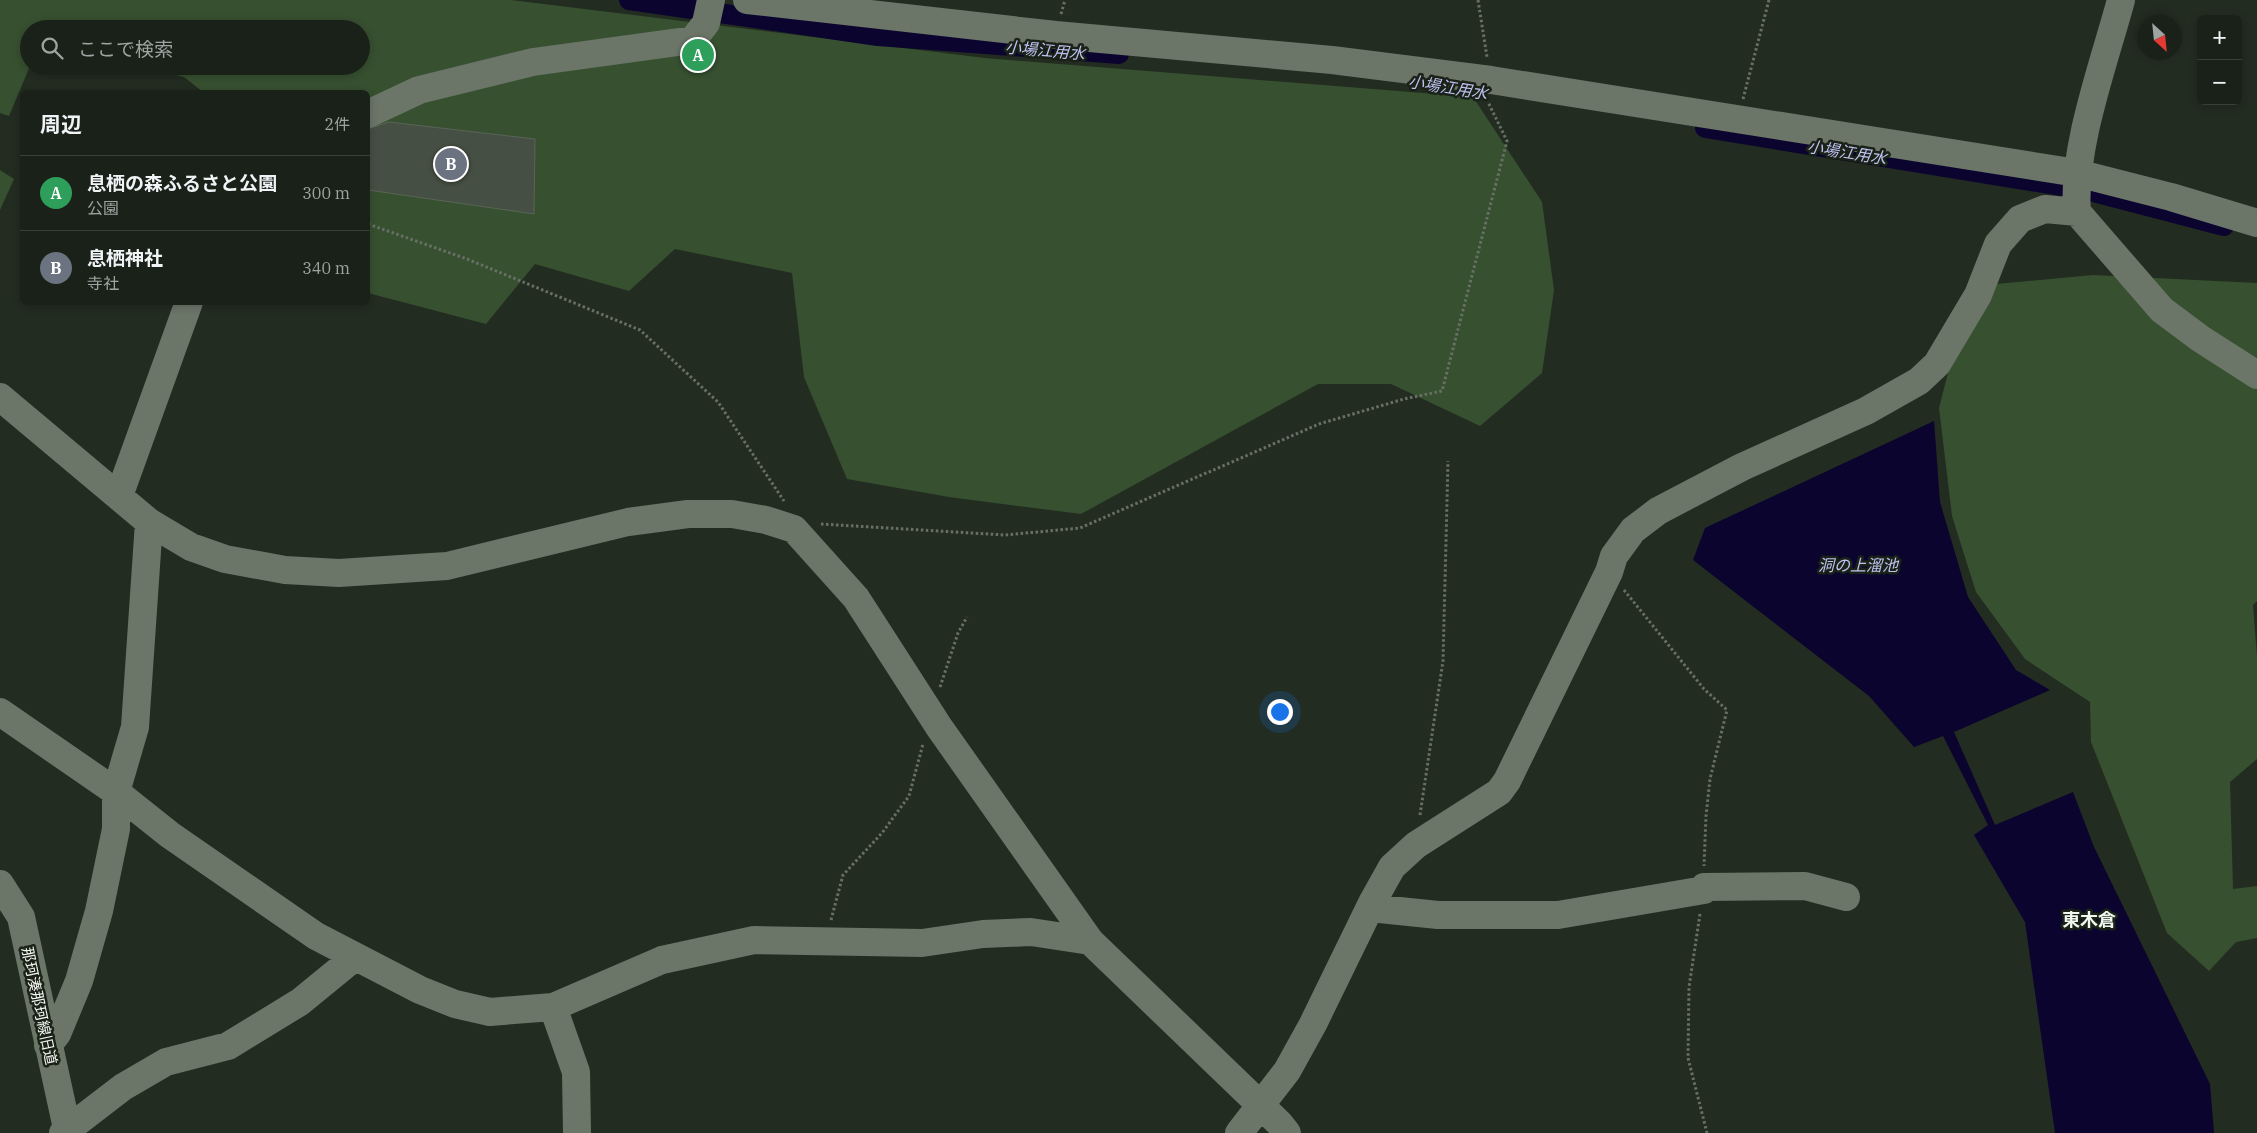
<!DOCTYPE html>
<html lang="ja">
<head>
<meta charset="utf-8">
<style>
	:root { --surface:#1a2119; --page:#272e26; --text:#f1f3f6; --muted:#9fa3a2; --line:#383e38; --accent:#aab0fb }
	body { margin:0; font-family:"IBM Plex Serif","Noto Sans JP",serif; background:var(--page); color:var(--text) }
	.controls { position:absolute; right:15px; top:15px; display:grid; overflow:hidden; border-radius:8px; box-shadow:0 2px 8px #0003 }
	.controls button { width:45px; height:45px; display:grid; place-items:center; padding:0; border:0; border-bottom:1px solid var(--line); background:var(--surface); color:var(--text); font:25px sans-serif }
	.compass { position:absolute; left:2137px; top:15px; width:45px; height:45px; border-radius:50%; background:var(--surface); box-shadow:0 2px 8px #0003; rotate:153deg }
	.you { position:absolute; left:1279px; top:711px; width:18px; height:18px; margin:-12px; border:4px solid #fff; border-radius:50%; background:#1a73e8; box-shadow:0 0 0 8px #1a73e833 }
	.badge { display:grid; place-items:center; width:32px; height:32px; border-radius:50%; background:var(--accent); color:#fff; font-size:16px; font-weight:700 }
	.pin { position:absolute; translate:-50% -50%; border:2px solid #fff; box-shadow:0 1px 5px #0006 }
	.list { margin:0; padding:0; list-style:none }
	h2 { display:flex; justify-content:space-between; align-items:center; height:65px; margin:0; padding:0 20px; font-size:21px }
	h2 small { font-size:16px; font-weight:400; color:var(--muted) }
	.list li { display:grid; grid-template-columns:32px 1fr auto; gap:15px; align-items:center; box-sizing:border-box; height:75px; padding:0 20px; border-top:1px solid var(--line) }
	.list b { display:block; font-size:19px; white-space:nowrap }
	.list p { margin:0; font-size:16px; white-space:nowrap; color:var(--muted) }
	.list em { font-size:16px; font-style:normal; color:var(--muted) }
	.icon { flex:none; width:28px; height:28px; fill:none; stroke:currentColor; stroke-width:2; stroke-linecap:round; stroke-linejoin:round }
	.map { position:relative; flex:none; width:2257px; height:1133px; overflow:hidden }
	.search { position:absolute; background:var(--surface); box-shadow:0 2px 8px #0003; left:20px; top:20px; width:350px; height:55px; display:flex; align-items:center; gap:12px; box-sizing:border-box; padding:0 18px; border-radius:28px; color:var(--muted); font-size:19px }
	.panel { position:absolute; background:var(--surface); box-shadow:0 2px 8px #0003; left:20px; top:90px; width:350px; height:215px; border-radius:8px }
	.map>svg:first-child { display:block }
	.green { fill:#375030 }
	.water { fill:#0a042f }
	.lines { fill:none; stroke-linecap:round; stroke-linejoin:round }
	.canal { stroke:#0a042f; stroke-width:20 }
	.building { fill:#464f43; stroke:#5a6458 }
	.path { stroke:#687066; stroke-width:3; stroke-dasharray:2.5 2.5; stroke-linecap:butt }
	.minor { stroke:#6b7568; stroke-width:28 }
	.labels { text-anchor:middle; stroke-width:5; stroke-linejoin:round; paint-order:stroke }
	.street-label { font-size:15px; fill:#f1f6ef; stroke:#1a2217 }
	.water-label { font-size:16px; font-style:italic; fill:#bdc2f1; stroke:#1a2217 }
	.quarter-label { font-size:18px; font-weight:bold; fill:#f1f6ef; stroke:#1a2217 }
</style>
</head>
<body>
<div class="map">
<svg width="2257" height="1133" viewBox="0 0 2257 1133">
	<rect width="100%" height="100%" fill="#232c21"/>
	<path class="green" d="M0 0H511L985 58 1473 97 1542 202 1554 290 1542 373 1480 426 1391 384H1318L1081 514 949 497 847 479 804 377 792 273 675 249 629 291 535 264 486 324 368 293V92H203L184 77 142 66H361V29H29L30 66 9 116 0 113Z
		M0 170 14 179 0 210Z
		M2093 275 2257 283V601L2253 605 2257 656V759L2230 782 2233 889 2257 886V938L2236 942 2209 971 2167 933 2091 742 2090 702 2025 659 1976 592 1952 516 1939 408 1951 361 1996 284Z"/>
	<path class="water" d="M1934 421 1940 502 1968 597 2016 670 2050 690 1954 732 1995 825 2073 792 2094 847 2210 1084 2214 1133H2055L2025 922 1974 835 1988 825 1943 736 1914 747 1869 696 1693 560 1705 528Z"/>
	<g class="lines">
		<path class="canal" d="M629 0 878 36 1119 54
			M1705 128 2086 190 2224 226"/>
	</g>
	<path class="building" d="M389 122 535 139 534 214 368 190V129Z"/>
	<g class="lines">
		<path class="path" d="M1478 0 1487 57
			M1061 14 1065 0
			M1743 99 1769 0
			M368 224 467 259 640 330 718 402 784 501
			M821 524 1005 535 1080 528 1319 424 1404 399 1442 391 1507 141 1488 102
			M1624 590 1704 689 1727 710 1710 779 1706 816 1704 866
			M940 687 958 633 967 617
			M1420 815 1443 661 1448 461
			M1700 914 1689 987 1688 1058 1707 1133
			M831 920 843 875 882 833 909 796 923 744"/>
		<path class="minor" d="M747 0 1056 35 1332 60 1491 80 2077 173 2171 197 2257 223
			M2121 0C2104 63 2072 149 2077 212L2162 310 2201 339 2257 375
			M368 114 419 90 533 62 693 40 706 23 711 0
			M0 397 149 522 191 547 225 559 285 570 339 573 447 566 628 522 688 514H732L766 520 794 529 856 598 939 727 1090 941 1279 1123 1287 1133
			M119 496 189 302
			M0 712 116 792 170 835 316 936 420 990 455 1004 490 1012 553 1007 662 960 754 940 922 943 983 934 1031 932 1090 941
			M0 884 21 917 68 1133
			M1370 908 1438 915H1558L1704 890V887L1805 886 1846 897
			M553 1007 576 1072 577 1133
			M48 1045 57 1034 79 981 99 911 116 829V792L135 727 149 522
			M63 1133 123 1087 166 1062 228 1046 300 1002 355 957
			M1239 1133 1287 1071 1313 1024 1373 901 1392 867 1416 845 1499 792 1507 781 1609 572 1614 556 1633 530 1658 511 1742 467 1866 411 1919 381 1937 364 1978 295 1998 244 2020 219 2045 209 2077 212"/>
	</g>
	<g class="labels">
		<g class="street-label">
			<text transform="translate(39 1006) rotate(78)" y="5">那珂湊那珂線旧道</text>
		</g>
		<g class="water-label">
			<text transform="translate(1045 50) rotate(5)" y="6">小場江用水</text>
			<text transform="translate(1448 87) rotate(9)" y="6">小場江用水</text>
			<text transform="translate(1847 152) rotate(9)" y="6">小場江用水</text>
			<text x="1858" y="571">洞の上溜池</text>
		</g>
		<g class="quarter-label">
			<text x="2089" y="926">東木倉</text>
		</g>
	</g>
</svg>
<div class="controls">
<button>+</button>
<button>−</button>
</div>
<svg class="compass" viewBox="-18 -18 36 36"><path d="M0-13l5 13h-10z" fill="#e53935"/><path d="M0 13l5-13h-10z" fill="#9fa3a2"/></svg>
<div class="you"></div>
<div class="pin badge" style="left:698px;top:55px;background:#2e9e5b">A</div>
<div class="pin badge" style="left:451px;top:164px;background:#6b7280">B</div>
<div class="search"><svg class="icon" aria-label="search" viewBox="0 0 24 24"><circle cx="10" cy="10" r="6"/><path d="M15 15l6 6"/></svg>ここで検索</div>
<section class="panel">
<h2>周辺<small>2件</small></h2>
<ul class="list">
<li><span class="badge" style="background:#2e9e5b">A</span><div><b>息栖の森ふるさと公園</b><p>公園</p></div><em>300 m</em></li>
<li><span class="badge" style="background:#6b7280">B</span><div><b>息栖神社</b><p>寺社</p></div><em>340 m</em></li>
</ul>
</section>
</div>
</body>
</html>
